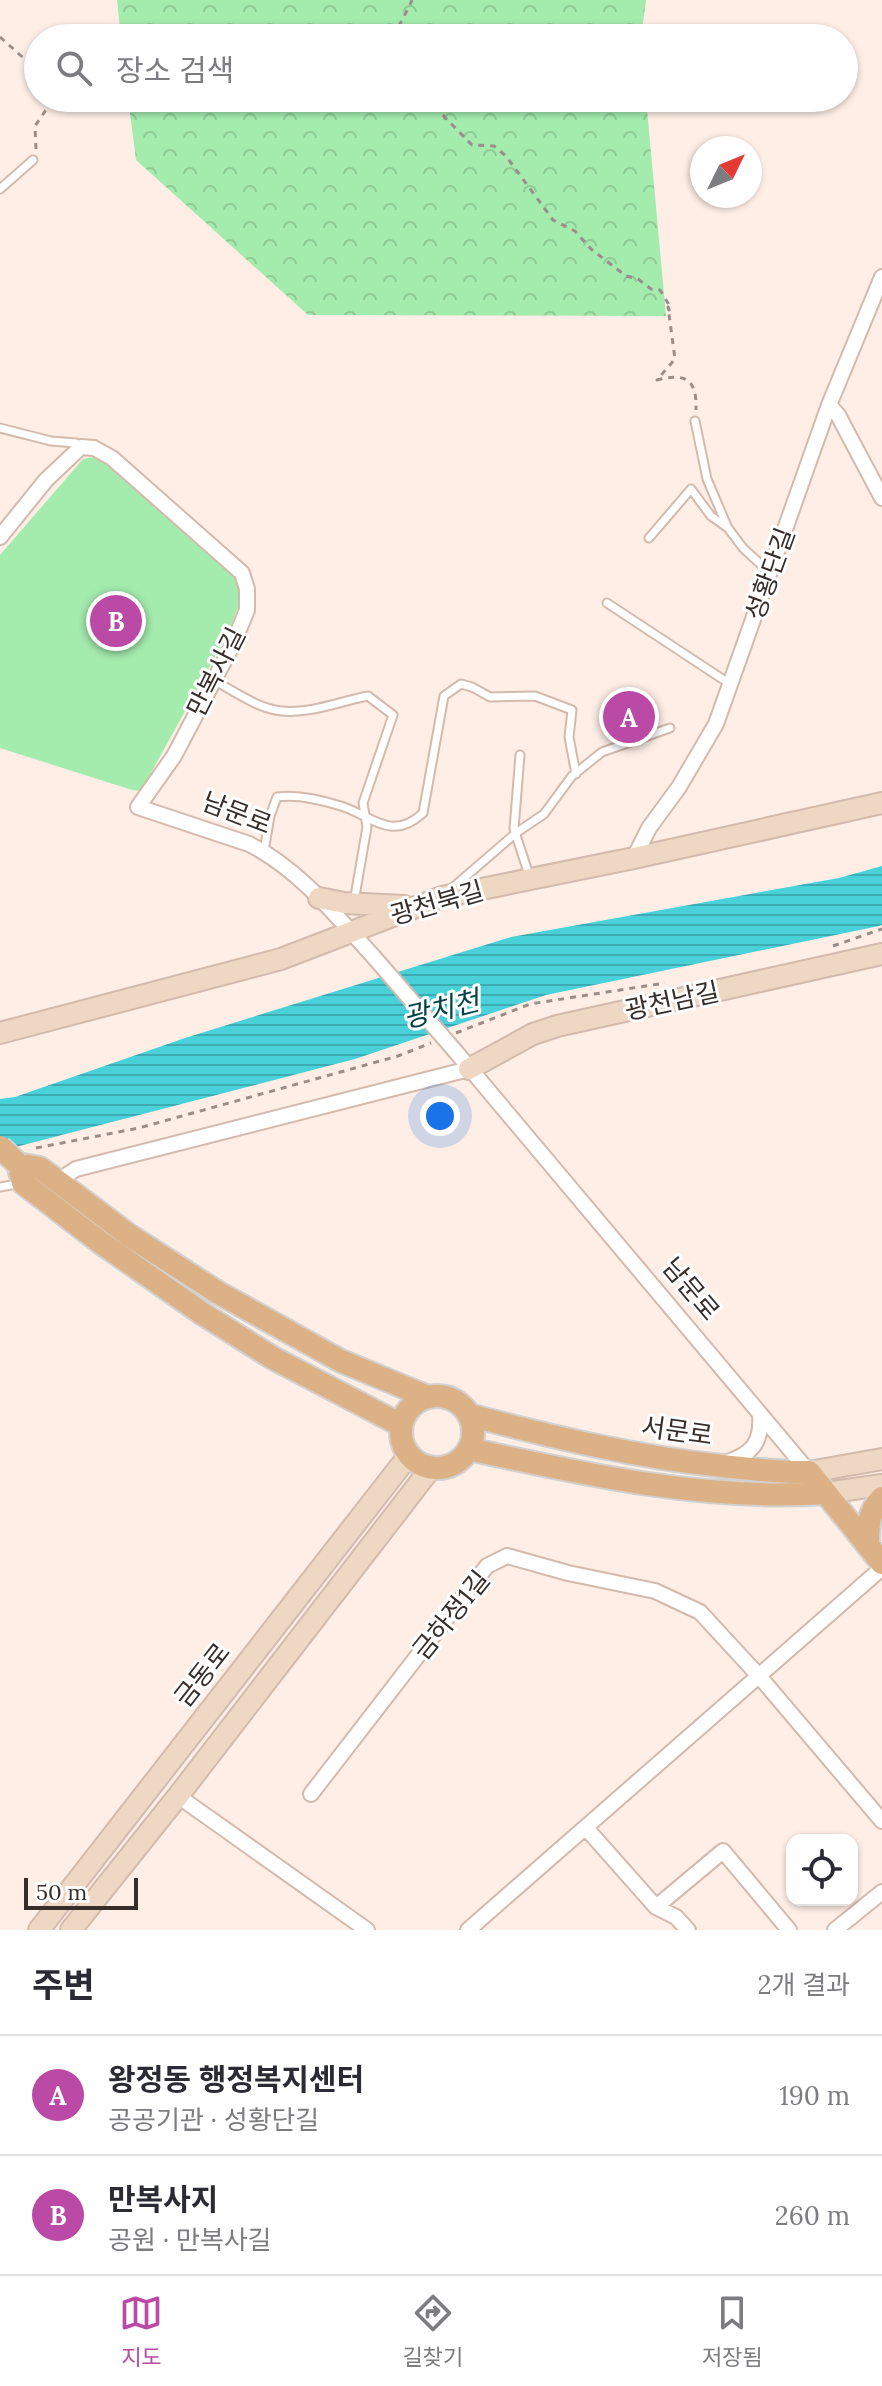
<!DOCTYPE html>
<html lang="ko">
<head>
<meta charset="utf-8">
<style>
	:root { --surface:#fff; --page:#f7f7f7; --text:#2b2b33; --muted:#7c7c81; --line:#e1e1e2; --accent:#ba4aa6 }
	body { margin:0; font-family:Lora,"Noto Sans KR",serif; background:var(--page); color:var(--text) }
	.controls { position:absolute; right:24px; bottom:24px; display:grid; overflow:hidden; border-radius:16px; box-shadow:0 2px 6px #0004 }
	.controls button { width:72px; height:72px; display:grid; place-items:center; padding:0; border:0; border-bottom:2px solid var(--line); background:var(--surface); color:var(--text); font:40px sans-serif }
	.compass { position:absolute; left:690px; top:136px; width:72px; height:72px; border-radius:50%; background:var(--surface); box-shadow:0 2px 6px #0004; rotate:47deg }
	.scale { position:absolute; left:24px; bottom:20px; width:114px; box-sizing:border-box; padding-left:8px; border:4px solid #382e29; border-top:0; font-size:22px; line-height:28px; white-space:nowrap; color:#382e29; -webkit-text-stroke:6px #fff; paint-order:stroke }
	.you { position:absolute; left:440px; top:1116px; width:28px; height:28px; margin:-20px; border:6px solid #fff; border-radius:50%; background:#1a73e8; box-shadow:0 0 0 12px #1a73e833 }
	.badge { display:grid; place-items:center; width:52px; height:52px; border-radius:50%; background:var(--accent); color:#fff; font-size:26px; font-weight:700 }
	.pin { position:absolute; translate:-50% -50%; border:4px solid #fff; box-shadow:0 2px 8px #0006 }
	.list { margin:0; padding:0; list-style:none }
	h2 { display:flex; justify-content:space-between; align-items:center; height:104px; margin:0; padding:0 32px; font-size:34px }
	h2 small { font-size:26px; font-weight:400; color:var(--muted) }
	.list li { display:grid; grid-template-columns:52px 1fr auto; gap:24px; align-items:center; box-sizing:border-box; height:120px; padding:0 32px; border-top:2px solid var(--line) }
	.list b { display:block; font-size:30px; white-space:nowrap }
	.list p { margin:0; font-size:26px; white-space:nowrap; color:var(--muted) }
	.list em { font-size:26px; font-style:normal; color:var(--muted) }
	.icon { flex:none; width:44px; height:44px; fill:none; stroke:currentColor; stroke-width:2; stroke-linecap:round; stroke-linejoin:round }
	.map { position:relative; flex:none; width:882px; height:1930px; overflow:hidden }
	.search { position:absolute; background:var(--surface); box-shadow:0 2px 6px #0004; left:24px; right:24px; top:24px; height:88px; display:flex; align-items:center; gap:20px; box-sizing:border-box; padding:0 28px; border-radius:44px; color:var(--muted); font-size:30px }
	.sheet { height:344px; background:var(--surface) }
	nav { display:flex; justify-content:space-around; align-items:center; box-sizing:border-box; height:112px; border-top:2px solid var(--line); background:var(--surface); font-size:22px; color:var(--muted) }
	nav a { display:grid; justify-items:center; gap:4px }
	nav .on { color:var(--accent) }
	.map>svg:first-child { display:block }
	.forest { fill:url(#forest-crowns) }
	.park { fill:#a4ebae }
	.water { fill:url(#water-rules) }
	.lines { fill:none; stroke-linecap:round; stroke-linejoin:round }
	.lane-casing { stroke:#d3baac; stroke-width:11 }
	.street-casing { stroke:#d3baac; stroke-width:18 }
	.secondary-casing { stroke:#d3baac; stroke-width:24 }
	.primary-casing { stroke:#d3d1d0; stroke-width:26 }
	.path { stroke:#9b8e88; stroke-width:3; stroke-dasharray:6 6; stroke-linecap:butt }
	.lane { stroke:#fff; stroke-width:7 }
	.street { stroke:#fff; stroke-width:14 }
	.secondary { stroke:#eed8c3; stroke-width:20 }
	.primary { stroke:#ddb186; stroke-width:22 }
	.street-bridge-casing { stroke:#d3baac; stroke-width:18; stroke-linecap:butt }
	.primary-bridge-casing { stroke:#d3d1d0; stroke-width:26; stroke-linecap:butt }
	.street-bridge { stroke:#fff; stroke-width:14 }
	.primary-bridge { stroke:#ddb186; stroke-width:22 }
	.labels { text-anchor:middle; stroke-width:6; stroke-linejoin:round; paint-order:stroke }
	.street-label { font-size:26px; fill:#382e29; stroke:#fff }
	.water-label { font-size:28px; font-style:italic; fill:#024346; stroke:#fff }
</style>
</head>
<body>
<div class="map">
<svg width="882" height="1930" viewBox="0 0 882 1930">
	<defs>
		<pattern id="forest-crowns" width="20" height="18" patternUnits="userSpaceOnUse" patternTransform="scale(2)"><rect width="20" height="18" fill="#a4ebae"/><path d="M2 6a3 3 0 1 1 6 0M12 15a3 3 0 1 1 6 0" fill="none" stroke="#8eca96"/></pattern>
		<pattern id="water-rules" width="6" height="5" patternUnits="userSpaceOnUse" patternTransform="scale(2)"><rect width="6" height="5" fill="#49d1da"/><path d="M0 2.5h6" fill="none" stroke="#3eaab1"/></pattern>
	</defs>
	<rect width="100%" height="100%" fill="#feeee6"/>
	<path class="forest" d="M117 0H646L641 38H121Z
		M128 98H646L666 316 308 315 136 160Z"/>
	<path class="park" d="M98 456 114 466 235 576 240 591 238 607 227 635 141 791 132 790 0 748V555L83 459Z"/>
	<path class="water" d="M882 866V925L879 926 546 995 355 1059 0 1151V1099L15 1097 185 1038 511 937 839 878Z"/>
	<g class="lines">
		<g class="lane-casing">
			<path id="lane" d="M0 189 33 160
				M695 421 707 479 727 526
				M0 428 51 441 76 443 81 447
				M649 538 691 489 711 516 728 528 743 548 769 572
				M607 603 730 684
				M213 680C234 691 258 709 282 711 310 714 341 701 368 696L393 715 363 803 367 827 354 902
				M520 755 514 829 530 878
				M264 851 270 816 277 797C296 794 322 800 341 806 372 816 392 842 423 813L444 696 461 684 472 687 490 697 535 696 572 710 569 737 576 774
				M450 890 516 833 544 814 572 776 602 752 670 728
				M0 1187 22 1183"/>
		</g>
		<g class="street-casing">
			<path id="street" d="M829 405 838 415 882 498
				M0 537 46 480 81 447 94 448 112 458 242 573 247 589V610L233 644 174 756 138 807 249 844C299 869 335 915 373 956
				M634 858 649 828 679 787 716 724 829 405 882 277
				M456 1052 809 1472
				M56 1182 76 1169 469 1069
				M725 1463C752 1454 762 1443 760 1415
				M311 1794 487 1566 507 1556 568 1573 655 1591 700 1612 759 1676 882 1821
				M178 1796 367 1930
				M586 1828 656 1907 676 1917 688 1930
				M656 1907 723 1851 789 1930
				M468 1930 882 1568
				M835 1930 882 1892"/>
		</g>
		<g class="secondary-casing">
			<path id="secondary" d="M319 898 344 903 404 906
				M0 1033 281 959 442 897 634 858 882 803
				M469 1069 533 1034 557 1026 882 954
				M809 1472 882 1459
				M826 1493 882 1485
				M39 1930 409 1455
				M71 1930 178 1796 431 1468"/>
		</g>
		<g class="primary-casing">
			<path id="primary" d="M401 1432a36 36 0 1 1 72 0a36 36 0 1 1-72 0Z
				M469 1415C553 1437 635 1457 722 1466 751 1469 780 1473 809 1472L882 1563
				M401 1425 273 1358 203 1314 100 1242 23 1183 18 1164 40 1168 130 1236 217 1292 341 1361 428 1397
				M469 1449C586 1475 706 1501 826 1493
				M868 1544C868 1526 868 1512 882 1498"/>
		</g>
		<path class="path" d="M0 37 38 71
			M396 38C397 25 407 13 412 0
			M426 98 472 145 494 146 506 156 553 220 575 231 591 249 626 276 638 279 651 289 660 290 671 308 669 310 668 307 675 359 657 380C685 373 697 378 696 410
			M36 149 35 126 54 98
			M833 946 882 929
			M456 1033 530 1004 665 983
			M36 1148 139 1128 398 1056 431 1043"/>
		<use href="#lane" class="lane"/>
		<use href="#street" class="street"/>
		<use href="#secondary" class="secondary"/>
		<use href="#primary" class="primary"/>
		<g class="street-bridge-casing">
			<path id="street-bridge" d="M373 956 456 1052"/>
		</g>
		<g class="primary-bridge-casing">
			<path id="primary-bridge" d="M0 1147 18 1164"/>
		</g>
		<use href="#street-bridge" class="street-bridge"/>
		<use href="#primary-bridge" class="primary-bridge"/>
	</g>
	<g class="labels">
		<g class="street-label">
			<text transform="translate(770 574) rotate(-70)" y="9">성황단길</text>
			<text transform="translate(216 672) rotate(-63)" y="9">만복사길</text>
			<text transform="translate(237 813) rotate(21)" y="9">남문로</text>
			<text transform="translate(437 903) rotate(-16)" y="9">광천북길</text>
			<text transform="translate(672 1001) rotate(-12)" y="9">광천남길</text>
			<text transform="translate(691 1289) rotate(50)" y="9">남문로</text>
			<text transform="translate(677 1431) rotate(8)" y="9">서문로</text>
			<text transform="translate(451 1615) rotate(-51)" y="9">금하정1길</text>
			<text transform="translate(202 1675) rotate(-52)" y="9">금동로</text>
		</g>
		<g class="water-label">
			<text transform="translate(441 1009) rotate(-14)" y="10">광치천</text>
		</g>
	</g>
</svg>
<div class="controls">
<button><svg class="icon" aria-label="locate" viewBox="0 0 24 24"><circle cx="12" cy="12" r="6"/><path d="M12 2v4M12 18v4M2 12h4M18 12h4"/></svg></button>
</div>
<svg class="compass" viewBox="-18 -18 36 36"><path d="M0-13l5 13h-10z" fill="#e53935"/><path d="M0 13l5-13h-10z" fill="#7c7c81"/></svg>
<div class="scale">50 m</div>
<div class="you"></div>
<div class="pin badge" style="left:629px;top:717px">A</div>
<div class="pin badge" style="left:116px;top:621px">B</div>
<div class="search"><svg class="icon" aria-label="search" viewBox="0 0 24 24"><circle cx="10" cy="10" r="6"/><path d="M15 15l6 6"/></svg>장소 검색</div>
</div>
<section class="sheet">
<h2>주변<small>2개 결과</small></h2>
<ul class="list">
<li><span class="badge">A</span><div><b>왕정동 행정복지센터</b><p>공공기관 · 성황단길</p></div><em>190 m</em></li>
<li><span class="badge">B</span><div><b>만복사지</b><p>공원 · 만복사길</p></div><em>260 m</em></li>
</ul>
</section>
<nav>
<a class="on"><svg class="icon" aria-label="map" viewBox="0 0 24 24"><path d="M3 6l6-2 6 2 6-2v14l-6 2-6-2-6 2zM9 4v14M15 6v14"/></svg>지도</a>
<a><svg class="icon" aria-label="directions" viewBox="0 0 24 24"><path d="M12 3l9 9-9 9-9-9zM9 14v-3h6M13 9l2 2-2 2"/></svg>길찾기</a>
<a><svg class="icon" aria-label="saved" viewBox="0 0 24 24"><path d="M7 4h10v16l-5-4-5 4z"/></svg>저장됨</a>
</nav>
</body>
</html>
